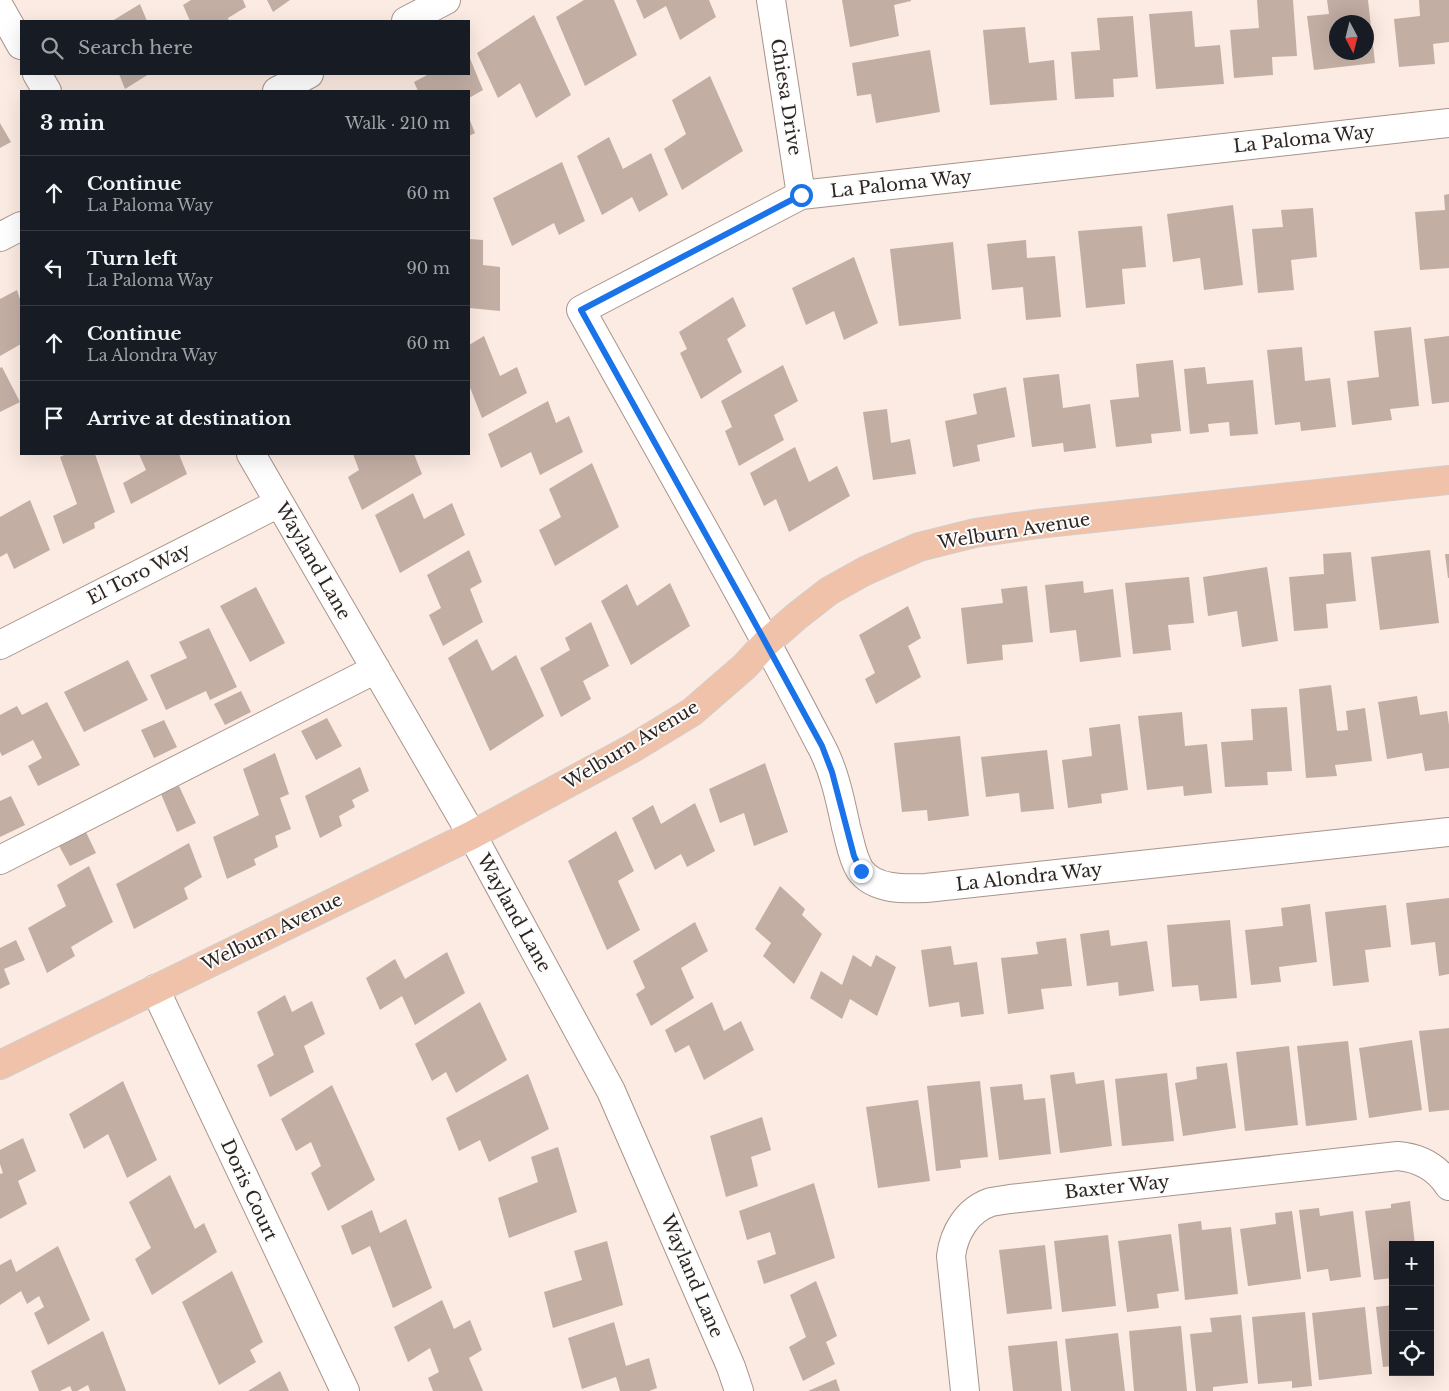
<!DOCTYPE html>
<html lang="en">
<head>
<meta charset="utf-8">
<style>
	:root { --surface:#171b24; --page:#20242c; --text:#f1f3f6; --muted:#9ea1a6; --line:#363941 }
	body { margin:0; font-family:"Libre Baskerville",serif; background:var(--page); color:var(--text) }
	.controls { position:absolute; right:15px; bottom:15px; display:grid; overflow:hidden; border-radius:0px; box-shadow:0 5px 20px #0002 }
	.controls button { width:45px; height:45px; display:grid; place-items:center; padding:0; border:0; border-bottom:1px solid var(--line); background:var(--surface); color:var(--text); font:25px sans-serif }
	.compass { position:absolute; left:1329px; top:15px; width:45px; height:45px; border-radius:50%; background:var(--surface); box-shadow:0 5px 20px #0002; rotate:173deg }
	.stop { position:absolute; width:15px; height:15px; margin:-11px; border:4px solid #1a73e8; border-radius:50%; background:#fff }
	.stop.end { background:#1a73e8; border-color:#fff; box-shadow:0 1px 5px #0008 }
	.list { margin:0; padding:0; list-style:none }
	h2 { display:flex; justify-content:space-between; align-items:center; height:65px; margin:0; padding:0 20px; font-size:21px }
	h2 small { font-size:16px; font-weight:400; color:var(--muted) }
	.list li { display:grid; grid-template-columns:32px 1fr auto; gap:15px; align-items:center; box-sizing:border-box; height:75px; padding:0 20px; border-top:1px solid var(--line) }
	.list b { display:block; font-size:19px; white-space:nowrap }
	.list p { margin:0; font-size:16px; white-space:nowrap; color:var(--muted) }
	.list em { font-size:16px; font-style:normal; color:var(--muted) }
	.icon { flex:none; width:28px; height:28px; fill:none; stroke:currentColor; stroke-width:2; stroke-linecap:round; stroke-linejoin:round }
	.map { position:relative; flex:none; width:1449px; height:1391px; overflow:hidden }
	.search { position:absolute; background:var(--surface); box-shadow:0 5px 20px #0002; left:20px; top:20px; width:450px; height:55px; display:flex; align-items:center; gap:12px; box-sizing:border-box; padding:0 18px; border-radius:0px; color:var(--muted); font-size:19px }
	.panel { position:absolute; background:var(--surface); box-shadow:0 5px 20px #0002; left:20px; top:90px; width:450px; height:365px; border-radius:0px }
	.map>svg:first-child { display:block }
	.building { fill:#c3aea4; fill-rule:evenodd }
	.lines { fill:none; stroke-linecap:round; stroke-linejoin:round }
	.minor-casing { stroke:#a8948a; stroke-width:30 }
	.major-casing { stroke:#d1cfce; stroke-width:30 }
	.minor { stroke:#fff; stroke-width:28 }
	.major { stroke:#efc2a9; stroke-width:28 }
	.route { stroke:#1a73e8; stroke-width:6 }
	.labels { text-anchor:middle; stroke-width:4; stroke-linejoin:round; paint-order:stroke }
	.street-label { font-size:18px; fill:#2d2521; stroke:#fcfcfc }
</style>
</head>
<body>
<div class="map">
<svg width="1449" height="1391" viewBox="0 0 1449 1391">
	<rect width="100%" height="100%" fill="#fcebe2"/>
	<path class="building" d="M191 0H243L246 7 228 18 229 21H190L183 5Z
		M267 0H290L273 12Z
		M584 0H614L637 55 585 86 556 17Z
		M636 0H709L716 17 680 40 666 6 644 19Z
		M842 0H911V1L894 5 899 36 850 47Z
		M1257 0H1293L1297 56 1272 57 1273 75 1234 78 1230 30 1259 28Z
		M1327 0H1368L1375 63 1314 70 1307 16 1329 14ZM1336 22H1366V52H1336Z
		M1419 0H1449V42L1433 44 1435 64 1399 67 1394 19 1420 16Z
		M140 4 147 21H112Z
		M1192 11 1195 47 1220 45 1224 84 1156 89 1149 14Z
		M534 15 571 95 536 118 520 83 498 98 477 53Z
		M1133 16 1138 77 1113 79 1114 97 1075 99 1071 52 1100 50 1097 18Z
		M1025 27 1029 63 1054 60 1057 100 990 105 983 30Z
		M930 50 940 112 876 123 871 94 857 96 852 63Z
		M469 56 483 90 469 98V91H418L414 82 429 74H469Z
		M119 74H149L125 89Z
		M710 76 743 151 682 190 664 149 686 134 672 100Z
		M469 118 475 133 469 136Z
		M0 123 11 142 0 148Z
		M609 137 623 169 651 153 668 195 639 212 632 197 602 215 577 156Z
		M562 162 585 221 559 235 554 223 512 246 493 198Z
		M1449 194V268L1420 270 1415 212 1445 210 1444 195Z
		M1233 205 1243 285 1204 290 1200 258 1173 262 1167 214Z
		M1313 208 1317 257 1291 260 1294 290 1258 293 1252 229 1283 227 1281 210Z
		M1142 226 1146 267 1122 269 1125 304 1086 308 1078 231Z
		M469 239 483 240V265L500 267V311L469 308Z
		M1026 240 1027 258 1055 256 1061 317 1026 320 1023 287 992 290 987 244Z
		M953 242 961 319 899 326 890 249Z
		M854 257 878 323 844 340 834 311 806 325 792 288Z
		M17 290 21 302V344L0 356V299Z
		M733 297 746 326 727 339 742 372 701 399 680 353 687 349 679 332Z
		M1411 327 1419 406 1390 409 1392 420 1352 425 1347 381 1379 377 1374 331Z
		M484 336 500 376 517 367 527 393 482 418 469 385V345Z
		M1449 336V402L1432 404 1424 339Z
		M1302 347 1305 381 1330 378 1336 427 1301 431 1300 422 1275 425 1267 350Z
		M1173 360 1181 431 1151 434 1152 443 1116 447 1110 400 1139 397 1136 364Z
		M783 365 798 401 774 415 784 440 739 466 725 431 732 427 721 401Z
		M2 367 20 402 0 412V368Z
		M1205 367 1207 384 1253 380 1258 434 1230 436 1229 422 1208 424 1209 432 1190 434 1184 369Z
		M1059 374 1063 408 1090 404 1096 448 1064 452 1063 443 1032 447 1023 378Z
		M1006 387 1015 437 977 445 980 461 953 467 945 421 977 414 973 394Z
		M548 401 556 423 569 416 583 452 540 475 531 452 501 468 488 434Z
		M887 409 891 443 910 439 916 474 873 480 863 412Z
		M795 447 809 482 837 466 850 496 789 532 776 499 764 506 750 473Z
		M66 454H95L115 512 94 523 95 528 63 544 53 516 77 504 60 457Z
		M139 454H179L187 474 131 504 123 483 146 470Z
		M353 454H414L422 474 362 510 348 477 359 470Z
		M592 463 619 527 555 566 539 530 561 517 549 489Z
		M413 493 424 519 452 503 465 535 400 573 375 515Z
		M30 500 50 550 14 569 7 553 0 557V517Z
		M469 550 482 582 470 589 483 622 443 646 429 615 441 608 427 575Z
		M1430 550 1439 623 1380 630 1371 557Z
		M1351 552 1356 601 1326 604 1328 628 1294 631 1289 577 1324 574 1323 554Z
		M1445 554H1449V578H1448Z
		M1267 567 1278 641 1242 647 1237 611 1208 616 1203 577Z
		M1189 577 1194 623 1168 625 1171 650 1133 654 1125 583Z
		M1083 581 1084 593 1113 589 1121 657 1080 662 1076 630 1050 633 1045 585Z
		M670 583 690 626 631 665 601 601 627 584 637 606Z
		M1027 586 1033 642 1002 645 1003 660 967 664 961 608 1003 603 1001 589Z
		M256 587 285 643 250 662 220 606Z
		M908 606 921 638 908 646 921 677 876 704 865 679 875 673 859 635Z
		M591 622 609 666 583 681 591 699 561 717 540 668 570 650 565 638Z
		M209 628 237 687 210 700 206 691 166 710 150 675 187 658 179 642Z
		M477 639 492 671 516 655 544 716 490 751 448 658Z
		M128 660 148 700 84 732 64 692Z
		M1331 685 1337 731 1348 730 1346 711 1365 708 1372 761 1335 765 1337 776 1306 778 1299 689Z
		M241 691 251 712 225 725 214 704Z
		M1417 696 1420 715 1447 711 1449 725V768L1425 771 1422 753 1387 759 1378 702Z
		M47 702 80 765 38 786 28 766 42 758 33 740 2 756 0 752V715L17 706 22 715Z
		M1287 707 1292 771 1267 772 1268 785 1225 787 1221 742 1253 740 1251 709Z
		M1182 712 1185 746 1207 744 1212 793 1184 796 1183 786 1147 790 1138 716Z
		M327 718 342 746 316 760 301 731Z
		M164 720 177 747 154 758 141 730Z
		M1120 724 1128 790 1101 794 1102 803 1068 808 1062 760 1092 756 1089 728Z
		M960 736 969 816 928 821 927 810 902 812 894 743Z
		M1047 750 1054 809 1021 812 1019 793 986 797 981 757Z
		M275 753 289 794 280 798 291 829 275 836 278 847 254 859 256 865 227 879 213 837 259 815 243 769Z
		M765 763 788 832 754 846 744 813 720 823 709 789Z
		M360 767 369 791 352 800 355 807 339 816 342 826 320 838 305 796Z
		M179 786 196 823 177 832 161 794Z
		M11 796 25 825 0 837V801Z
		M695 803 715 851 687 867 681 854 655 870 632 818 653 805 661 824Z
		M85 830 96 853 70 866 58 844Z
		M616 831 634 871 618 881 640 930 607 950 568 861Z
		M189 843 202 877 184 888 188 899 134 929 116 884Z
		M89 866 113 922 71 947 75 956 47 973 28 928 66 906 57 885Z
		M780 886 805 909 802 915 822 934 794 984 763 956 771 943 755 929Z
		M1449 898V974L1439 976 1435 942 1411 945 1406 903Z
		M1310 904 1317 962 1279 967 1281 982 1251 985 1245 930 1283 926 1281 908Z
		M1386 905 1391 947 1365 950 1369 982 1333 986 1325 912Z
		M1230 920 1237 998 1200 1001 1198 985 1172 987 1167 925Z
		M695 922 708 951 681 968 694 998 651 1026 636 994 645 988 633 961Z
		M1109 930 1111 946 1147 941 1154 991 1119 996 1118 982 1087 986 1080 934Z
		M1066 938 1072 986 1041 989 1044 1009 1008 1014 1001 958 1038 954 1036 942Z
		M16 940 25 960 4 969 10 984 0 989V948Z
		M951 946 954 965 977 962 984 1014 961 1017 959 1002 929 1007 921 950Z
		M447 952 465 993 415 1025 402 996 380 1010 366 978 395 959 405 979Z
		M853 955 871 967 876 955 896 967 877 1016 850 999 842 1019 810 998 821 971 842 985Z
		M285 995 292 1012 312 1001 325 1034 304 1046 314 1072 270 1097 257 1065 274 1055 257 1012Z
		M480 1002 507 1060 456 1093 446 1072 432 1081 415 1044Z
		M712 1002 724 1031 741 1021 754 1050 704 1080 689 1045 675 1053 665 1030Z
		M1449 1028V1110L1429 1112 1419 1031Z
		M1412 1040 1422 1110 1369 1118 1359 1048Z
		M1348 1041 1357 1120 1306 1126 1297 1046Z
		M1289 1046 1298 1125 1245 1131 1236 1052Z
		M1227 1063 1236 1128 1183 1136 1175 1083 1197 1079 1196 1067Z
		M1074 1072 1076 1084 1104 1080 1112 1146 1060 1153 1050 1075Z
		M1167 1073 1174 1141 1122 1146 1115 1079Z
		M528 1074 549 1129 489 1162 480 1140 459 1151 446 1118Z
		M123 1081 157 1160 127 1178 108 1134 84 1149 69 1114Z
		M980 1081 988 1157 960 1160 961 1168 936 1171 927 1086Z
		M1022 1084 1024 1100 1045 1098 1051 1154 999 1160 990 1087Z
		M332 1085 375 1180 328 1211 311 1173 321 1166 311 1142 296 1151 281 1119Z
		M918 1100 930 1181 878 1188 866 1107Z
		M762 1117 771 1150 751 1157 758 1186 726 1197 710 1136Z
		M23 1138 36 1171 18 1181 27 1204 0 1219V1174L3 1173 0 1164V1150Z
		M558 1147 577 1212 509 1238 498 1198 538 1182 531 1157Z
		M170 1175 195 1229 204 1223 217 1252 152 1295 135 1259 151 1248 129 1202Z
		M814 1183 835 1258 764 1284 757 1261 776 1254 770 1232 747 1240 739 1211Z
		M1410 1201 1415 1245H1393V1278L1374 1280 1365 1211 1391 1208V1204Z
		M1319 1208 1320 1216 1353 1211 1361 1277 1330 1281 1328 1269 1307 1272 1299 1210Z
		M372 1210 380 1233 406 1219 432 1288 393 1308 370 1246 352 1255 341 1226Z
		M1292 1211 1301 1279 1248 1286 1240 1229 1276 1224 1275 1213Z
		M1201 1221 1202 1230 1231 1227 1238 1294 1185 1300 1178 1224Z
		M1171 1234 1179 1291 1157 1294 1159 1308 1127 1312 1118 1241Z
		M1108 1235 1116 1306 1062 1312 1054 1241Z
		M607 1241 623 1305 553 1328 544 1292 582 1280 574 1251Z
		M1045 1245 1052 1309 1007 1314 999 1250Z
		M58 1246 90 1320 48 1345 34 1313 44 1307 39 1296 27 1304 21 1291 0 1305V1265L11 1259 16 1272Z
		M232 1271 263 1342 250 1350 256 1362 219 1385 182 1302Z
		M816 1281 837 1336 826 1342 835 1364 803 1381 789 1347 806 1337 790 1295Z
		M442 1300 454 1329 470 1320 482 1350 469 1358 483 1391H433L428 1378 439 1372 430 1348 408 1362 394 1327Z
		M1393 1305V1366L1383 1367 1376 1307Z
		M1365 1307 1372 1374 1319 1380 1312 1313Z
		M1305 1312 1312 1386 1292 1388V1381L1258 1384 1252 1317Z
		M1241 1315 1248 1383 1213 1387V1391H1196L1190 1334 1212 1332 1210 1318Z
		M614 1322 626 1366 649 1358 657 1388 649 1391H620L616 1377 582 1389 568 1338Z
		M1181 1326 1187 1391H1134L1129 1331Z
		M103 1331 126 1391H90L88 1385 77 1391H72L70 1386 60 1391H39L31 1371Z
		M1118 1333 1125 1391H1071L1065 1339Z
		M1057 1341 1062 1391H1013L1008 1346Z
		M280 1371 289 1391H248Z
		M836 1379 840 1391H808Z"/>
	<g class="lines">
		<g class="minor-casing">
			<path id="minor" d="M771 0 801 195
				M0 8 21 45
				M406 21 446 0
				M37 74 47 91
				M277 91 309 74
				M1449 123 801 195 581 310C661 454 744 597 820 744 834 769 840 799 846 827 850 841 852 857 860 870 874 890 905 889 926 888L1449 832
				M0 237 21 226
				M251 454 472 835 611 1091 731 1367 739 1391
				M0 645 279 503
				M0 860 376 669
				M155 989 345 1391
				M965 1391 951 1256C954 1233 967 1210 991 1202 997 1201 1004 1200 1010 1199L1398 1156C1420 1158 1437 1167 1449 1186"/>
		</g>
		<g class="major-casing">
			<path id="major" d="M0 1065 472 835 633 748 692 712 745 666 766 643 797 616 829 591 865 571 919 547 975 533 1037 524 1449 480"/>
		</g>
		<use href="#minor" class="minor"/>
		<use href="#major" class="major"/>
	</g>
	<g class="lines">
		<path class="route" d="M801 195 581 310 745 605 822 746 832 772 854 856 861 871"/>
	</g>
	<g class="labels">
		<g class="street-label">
			<text transform="translate(786 97) rotate(81)" y="6">Chiesa Drive</text>
			<text transform="translate(1304 139) rotate(-6)" y="6">La Paloma Way</text>
			<text transform="translate(901 184) rotate(-6)" y="6">La Paloma Way</text>
			<text transform="translate(1014 531) rotate(-9)" y="6">Welburn Avenue</text>
			<text transform="translate(313 561) rotate(60)" y="6">Wayland Lane</text>
			<text transform="translate(139 574) rotate(-27)" y="6">El Toro Way</text>
			<text transform="translate(631 745) rotate(-31)" y="6">Welburn Avenue</text>
			<text transform="translate(1029 877) rotate(-6)" y="6">La Alondra Way</text>
			<text transform="translate(514 913) rotate(61)" y="6">Wayland Lane</text>
			<text transform="translate(272 932) rotate(-26)" y="6">Welburn Avenue</text>
			<text transform="translate(1117 1187) rotate(-6)" y="6">Baxter Way</text>
			<text transform="translate(249 1190) rotate(65)" y="6">Doris Court</text>
			<text transform="translate(692 1276) rotate(67)" y="6">Wayland Lane</text>
		</g>
	</g>
</svg>
<div class="controls">
<button>+</button>
<button>−</button>
<button><svg class="icon" aria-label="locate" viewBox="0 0 24 24"><circle cx="12" cy="12" r="6"/><path d="M12 2v4M12 18v4M2 12h4M18 12h4"/></svg></button>
</div>
<svg class="compass" viewBox="-18 -18 36 36"><path d="M0-13l5 13h-10z" fill="#e53935"/><path d="M0 13l5-13h-10z" fill="#9ea1a6"/></svg>
<div class="stop" style="left:801px;top:195px"></div>
<div class="stop end" style="left:861px;top:871px"></div>
<div class="search"><svg class="icon" aria-label="search" viewBox="0 0 24 24"><circle cx="10" cy="10" r="6"/><path d="M15 15l6 6"/></svg>Search here</div>
<section class="panel">
<h2>3 min<small>Walk · 210 m</small></h2>
<ul class="list">
<li><svg class="icon" aria-label="ahead" viewBox="0 0 24 24"><path d="M12 20V5M6 11l6-6 6 6"/></svg><div><b>Continue</b><p>La Paloma Way</p></div><em>60 m</em></li>
<li><svg class="icon" aria-label="left" viewBox="0 0 24 24"><path d="M17 20v-9H6M10 6l-5 5 5 5"/></svg><div><b>Turn left</b><p>La Paloma Way</p></div><em>90 m</em></li>
<li><svg class="icon" aria-label="ahead" viewBox="0 0 24 24"><path d="M12 20V5M6 11l6-6 6 6"/></svg><div><b>Continue</b><p>La Alondra Way</p></div><em>60 m</em></li>
<li><svg class="icon" aria-label="arrive" viewBox="0 0 24 24"><path d="M6 21V4h12l-3 4 3 4H6"/></svg><div><b>Arrive at destination</b></div></li>
</ul>
</section>
</div>
</body>
</html>
